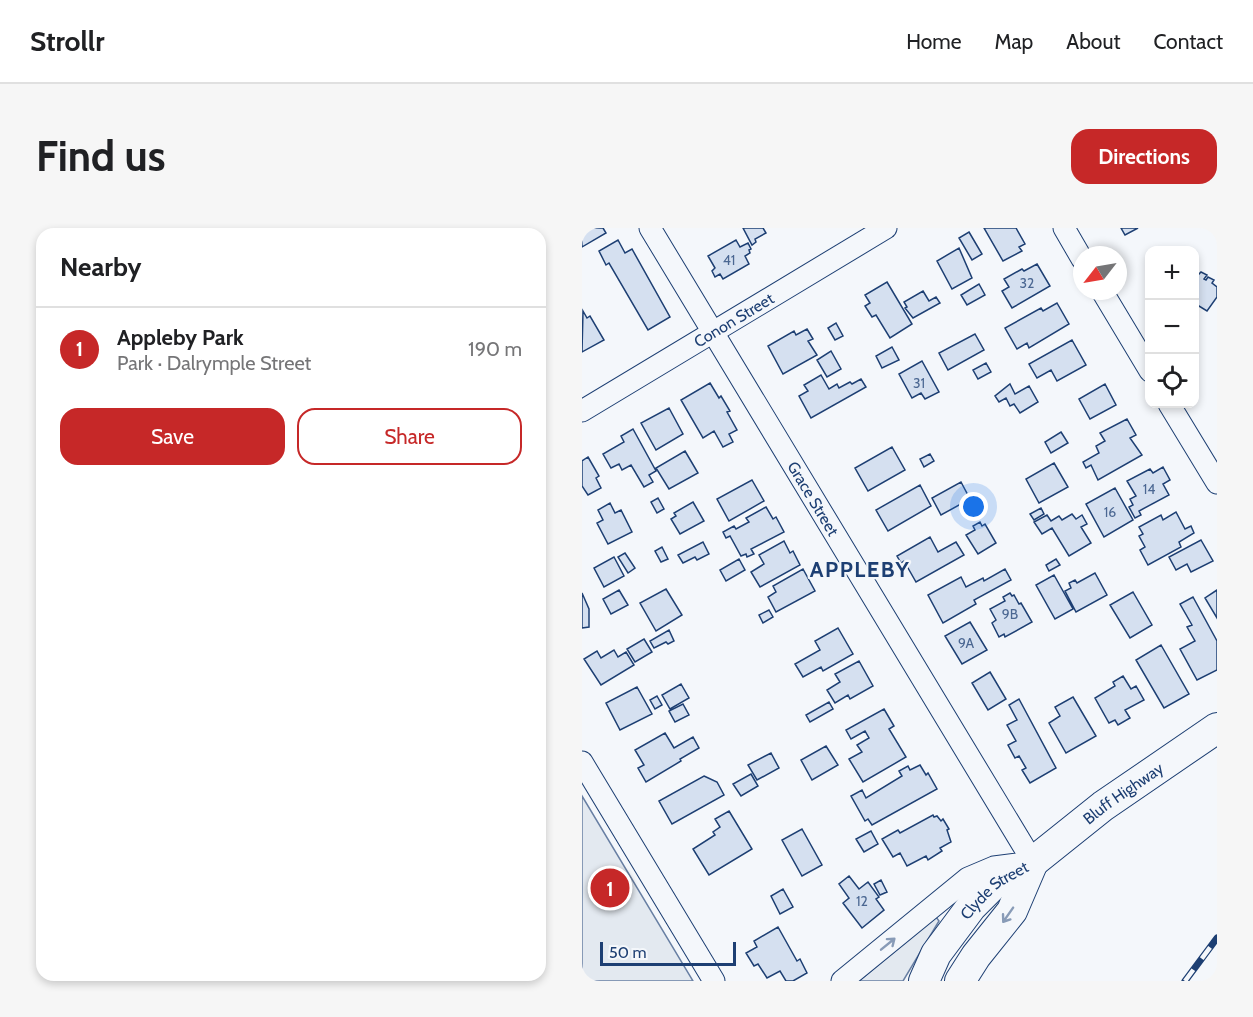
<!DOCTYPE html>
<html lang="en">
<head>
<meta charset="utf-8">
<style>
	:root { --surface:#fff; --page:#f6f6f6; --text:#202124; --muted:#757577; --line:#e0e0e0; --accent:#c62828 }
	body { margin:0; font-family:Cabin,sans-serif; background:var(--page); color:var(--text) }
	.controls { position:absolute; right:18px; top:18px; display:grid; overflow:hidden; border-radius:12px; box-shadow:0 3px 9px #0003 }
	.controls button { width:54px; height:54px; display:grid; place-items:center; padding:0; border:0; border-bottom:2px solid var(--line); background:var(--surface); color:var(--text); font:30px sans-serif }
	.compass { position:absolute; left:491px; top:18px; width:54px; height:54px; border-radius:50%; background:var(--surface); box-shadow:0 3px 9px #0003; rotate:239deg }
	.scale { position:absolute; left:18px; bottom:15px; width:136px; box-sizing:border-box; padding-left:6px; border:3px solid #1d3f73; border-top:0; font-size:16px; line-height:21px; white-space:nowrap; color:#1d3f73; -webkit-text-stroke:4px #f4f7fb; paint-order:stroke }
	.you { position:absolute; left:392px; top:279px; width:21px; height:21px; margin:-15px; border:4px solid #fff; border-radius:50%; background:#1a73e8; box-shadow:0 0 0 9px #1a73e833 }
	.badge { display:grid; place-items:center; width:39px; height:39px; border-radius:50%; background:var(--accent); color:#fff; font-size:20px; font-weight:700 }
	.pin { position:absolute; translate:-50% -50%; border:3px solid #fff; box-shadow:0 2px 6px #0006 }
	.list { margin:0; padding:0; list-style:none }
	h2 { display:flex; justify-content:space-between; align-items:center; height:78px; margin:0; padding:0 24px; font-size:26px }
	h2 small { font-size:20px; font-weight:400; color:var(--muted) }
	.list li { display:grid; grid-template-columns:39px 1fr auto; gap:18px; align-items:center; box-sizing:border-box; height:84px; padding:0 24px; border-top:2px solid var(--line) }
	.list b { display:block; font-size:22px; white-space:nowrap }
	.list p { margin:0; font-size:20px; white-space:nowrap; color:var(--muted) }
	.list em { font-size:20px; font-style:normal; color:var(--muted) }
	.actions { display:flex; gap:12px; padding:18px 24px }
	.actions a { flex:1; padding:14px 0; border:2px solid var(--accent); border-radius:18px; text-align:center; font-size:21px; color:var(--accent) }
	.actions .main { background:var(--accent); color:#fff }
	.icon { flex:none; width:33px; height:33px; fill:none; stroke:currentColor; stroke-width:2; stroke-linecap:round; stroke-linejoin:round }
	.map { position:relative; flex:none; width:635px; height:753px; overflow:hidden; border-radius:18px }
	header { display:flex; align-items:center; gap:36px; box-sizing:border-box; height:84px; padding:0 30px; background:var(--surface); border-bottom:2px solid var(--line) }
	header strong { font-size:28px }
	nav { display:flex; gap:33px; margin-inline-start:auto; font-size:21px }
	.intro { display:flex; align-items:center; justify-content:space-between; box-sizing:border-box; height:144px; padding:0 36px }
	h1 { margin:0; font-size:42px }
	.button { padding:15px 27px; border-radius:18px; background:var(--accent); color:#fff; font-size:21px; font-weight:700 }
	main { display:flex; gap:36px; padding:0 36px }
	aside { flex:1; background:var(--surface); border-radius:18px; box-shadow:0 3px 9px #0003 }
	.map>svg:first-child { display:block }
	.green { fill:#e3e9f0; stroke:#687fa3; stroke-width:1.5 }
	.building { fill:#d5e0f0; stroke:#1d3f73; stroke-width:1.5 }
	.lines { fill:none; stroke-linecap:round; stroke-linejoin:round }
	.minor-casing { stroke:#1d3f73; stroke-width:23 }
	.highway-casing { stroke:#1d3f73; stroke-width:32 }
	.minor { stroke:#f4f7fb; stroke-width:21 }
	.highway { stroke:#f4f7fb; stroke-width:30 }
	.rail-casing { stroke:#1d3f73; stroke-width:7 }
	.rail { stroke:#f4f7fb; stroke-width:4.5; stroke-dasharray:14; stroke-linecap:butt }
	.oneway { stroke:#889bb7 }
	.labels { text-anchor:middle; stroke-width:4.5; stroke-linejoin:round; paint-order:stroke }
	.number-label { font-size:14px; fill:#4b6792 }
	.street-label { font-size:16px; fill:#1d3f73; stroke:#f4f7fb }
	.district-label { font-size:22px; font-weight:bold; letter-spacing:1.5px; fill:#1d3f73; stroke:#f4f7fb }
</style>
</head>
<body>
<header>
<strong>Strollr</strong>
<nav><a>Home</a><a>Map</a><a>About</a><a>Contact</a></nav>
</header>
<div class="intro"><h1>Find us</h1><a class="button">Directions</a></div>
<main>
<aside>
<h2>Nearby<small></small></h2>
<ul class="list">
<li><span class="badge">1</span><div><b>Appleby Park</b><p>Park · Dalrymple Street</p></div><em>190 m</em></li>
</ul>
<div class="actions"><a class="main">Save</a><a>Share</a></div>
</aside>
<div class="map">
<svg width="635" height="753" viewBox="0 0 635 753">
	<rect width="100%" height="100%" fill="#f4f7fb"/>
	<path class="green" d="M0 568 111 753H0Z
		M354 689 357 693 321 753H277Z"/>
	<path class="building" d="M0 0H21L24 5 0 19Z
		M161 0H181L184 5 173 11 174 14 170 17Z
		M402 0H434L443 16 437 19 440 23 421 33Z
		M539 0H556L543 7Z
		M387 4 400 26 390 32 377 10Z
		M36 12 43 25 50 21 88 89 66 102 27 35 24 37 17 23Z
		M154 12 158 19 166 15 169 21 167 22 168 25 163 28 167 36 141 51 138 46 133 49 130 43 133 40 126 28Z
		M377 20 390 50 370 61 355 33Z
		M455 36 468 58 430 80 420 63 427 59 422 51 440 41 442 43Z
		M612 43 617 46 619 44 625 47 622 51 624 52 626 49 632 52 630 55 635 59V69L625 83 612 75Z
		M305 54 330 96 308 110 294 87 290 89 283 78 288 75 283 67Z
		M397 56 403 67 385 77 379 67Z
		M341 63 347 73 354 69 358 75 331 90 323 80 325 79 322 74Z
		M475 75 487 96 447 120 445 115 435 121 423 100 459 80 461 83Z
		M1 83 5 90 8 88 22 112 0 124Z
		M254 95 261 108 253 112 246 100Z
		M225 101 231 111 226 113 235 127 201 146 186 118 212 103 214 107Z
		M393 106 402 122 366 142 357 125Z
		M490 112 504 137 475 153 469 142 455 150 447 136Z
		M310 119 317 132 300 140 294 128Z
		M249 123 259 141 245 149 235 132Z
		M340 133 357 164 343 171 339 165 330 170 317 146Z
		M404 135 409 144 396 151 391 142Z
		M239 147 247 161 255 156 257 160 268 154 270 156 279 151 284 159 229 190 217 168 226 163 222 157Z
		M128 155 137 170 139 168 148 183 145 184 155 202 147 206 151 214 141 219 132 203 121 210 99 172Z
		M428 156 433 166 447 158 456 174 438 185 432 176 428 178 424 170 417 174 413 168Z
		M523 156 534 177 508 191 497 171Z
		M87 180 101 206 74 222 59 195Z
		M545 191 554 207 548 210 560 227 516 252 509 237 504 240 501 234 517 225 514 218 523 213 518 205Z
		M51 201 74 243 67 247 71 254 62 259 49 237 40 242 37 236 29 240 21 226 42 214 39 208Z
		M479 204 486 215 469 225 463 214Z
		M310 219 323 242 286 263 273 240Z
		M103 223 116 245 87 261 74 240Z
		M348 226 352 233 342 239 338 231Z
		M6 229 17 248 14 250 19 260 6 267 0 258V233Z
		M472 235 486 259 457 275 444 251Z
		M581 239 588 252 581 256 587 267 557 283 559 287 553 290 547 279 551 277 548 271 554 268 545 253 568 241 571 245Z
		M170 252 182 273 147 293 135 271Z
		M379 254 388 271 359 287 350 270Z
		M338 257 349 278 306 303 294 282Z
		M533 260 551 292 522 309 504 276Z
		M76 270 82 281 75 285 69 274Z
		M111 274 122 293 98 306 89 291 94 288 92 285Z
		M28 275 33 285 39 282 50 304 26 316 15 295 21 292 16 282Z
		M184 279 191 291 194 289 202 304 169 321 172 326 165 329 164 326 159 328 148 308 144 310 141 304 152 298 154 301 167 294 164 290Z
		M459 280 462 286 452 292 448 286Z
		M594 284 603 301 609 298 612 305 597 314 599 319 566 337 558 322 563 319 557 308 561 306 557 299 579 287 581 292Z
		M490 286 494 291 500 287 505 296 499 299 509 315 487 328 470 300 460 306 452 294 465 287 469 293 477 288 480 292Z
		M398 294 400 298 403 296 414 315 396 326 384 307 393 302 391 298Z
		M348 309 356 324 374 314 382 327 334 354 322 333 319 335 315 328Z
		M619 312 631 333 609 344 605 336 594 342 587 329Z
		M202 313 208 325 211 323 218 337 178 359 169 344 182 336 177 327Z
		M121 314 127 326 115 332 113 329 101 335 96 327Z
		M80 319 86 331 79 334 73 323Z
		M43 325 53 340 46 345 36 329Z
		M32 329 42 348 22 359 12 340Z
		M157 331 163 342 144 353 138 342Z
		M474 331 478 337 467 343 464 337Z
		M221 341 233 363 194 384 186 369 194 364 191 358Z
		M423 341 429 352 392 372 394 376 361 395 346 367 379 349 384 359 401 350 402 353Z
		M513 345 525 367 494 384 483 363 489 360 487 355 493 352 495 355Z
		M472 347 491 381 473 391 454 357Z
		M84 361 100 387 74 403 58 375Z
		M37 362 46 377 29 386 21 371Z
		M635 362V390L623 370Z
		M551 364 570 397 548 410 528 377Z
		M0 365 7 381V399L0 400Z
		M428 365 430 368 432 367 437 376 439 375 450 394 423 409 422 406 417 409 410 395 414 392 408 381 423 373 421 369Z
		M611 369 635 413V442L615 452 598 421 613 413 605 399 610 397 598 376Z
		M187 382 191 389 181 395 177 387Z
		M388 394 405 422 380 436 363 408Z
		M256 400 271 426 241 443 239 439 221 449 213 436 238 422 233 413Z
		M87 402 92 413 86 416 84 414 72 420 68 413Z
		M62 411 70 424 53 434 45 421Z
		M579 417 607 466 582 480 554 432Z
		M32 422 36 429 44 424 52 437 19 457 2 431 15 423 19 430Z
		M277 433 291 458 268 471 266 467 253 475 245 462 258 454 253 446Z
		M408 444 424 471 406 482 390 455Z
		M541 448 549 461 554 458 562 472 543 482 548 490 536 497 533 492 527 495 513 470 533 458 531 454Z
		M99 456 107 470 88 481 80 467Z
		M55 459 70 486 38 502 24 475Z
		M75 468 80 477 73 481 68 472Z
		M491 469 514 508 484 525 467 495 478 488 473 479Z
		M437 471 474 540 448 555 440 542 444 540 437 528 433 530 426 517 434 513 425 497 435 492 427 477Z
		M247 474 251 481 228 494 224 487Z
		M101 476 107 487 93 494 87 483Z
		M302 481 312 498 307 501 324 529 281 554 267 531 280 524 275 517 287 510 283 503 269 511 264 502Z
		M83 505 92 520 111 509 117 520 98 531 99 533 64 554 56 540 62 537 53 522Z
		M244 518 256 537 230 552 219 532Z
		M189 525 197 540 175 552 166 537Z
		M338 537 344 547 346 545 355 561 290 597 286 591 283 593 269 568 280 562 284 570 320 548 317 543 326 538 328 542Z
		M169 546 176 558 159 568 151 556Z
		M122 548 135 554 142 567 90 596 77 573Z
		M147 583 170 621 127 647 111 621 133 607 131 604 138 599 133 591Z
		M351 587 352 589 355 588 359 593 361 591 367 601 365 602 369 614 358 620 360 623 346 632 344 628 325 638 318 625 311 629 300 611 316 602 318 605Z
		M220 601 240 637 220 648 200 612Z
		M289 603 296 616 282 624 274 611Z
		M267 648 277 661 286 654 297 669 294 671 302 682 280 700 261 675 267 670 257 656Z
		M299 652 305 664 298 667 292 656Z
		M201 661 211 679 198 686 189 668Z
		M196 699 215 733 218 731 225 745 211 753H204L198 743 185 750 176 736 172 738 164 725 175 719 172 713Z"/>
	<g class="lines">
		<g class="minor-casing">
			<g id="minor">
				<path id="s1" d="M68 0 451 634 412 639 386 650 260 753"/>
				<path d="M482 0 500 31"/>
				<path d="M520 63 568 143"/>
				<path d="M587 176 635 255"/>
				<path id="s2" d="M0 183 304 0"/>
				<path d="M0 534 132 753"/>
			</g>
		</g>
		<g class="highway-casing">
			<g id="highway">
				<path id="s3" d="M342 753 354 726 389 679 414 654 451 634 521 578 635 500"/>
				<path d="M378 753 394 728 430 683 451 634"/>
			</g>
		</g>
		<use href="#minor" class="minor"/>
		<use href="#highway" class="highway"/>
		<g class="rail-casing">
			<path id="rail" d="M603 753 635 710"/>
		</g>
		<use href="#rail" class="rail"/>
	</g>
	<defs><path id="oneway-shaft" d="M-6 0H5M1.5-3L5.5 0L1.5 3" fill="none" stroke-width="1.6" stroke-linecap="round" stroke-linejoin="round" transform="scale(1.5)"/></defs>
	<g class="oneway">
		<use href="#oneway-shaft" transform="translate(426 687) rotate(125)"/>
		<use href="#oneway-shaft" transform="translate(306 716) rotate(-39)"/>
	</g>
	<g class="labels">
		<g class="number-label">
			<text x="147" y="37">41</text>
			<text x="445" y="60">32</text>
			<text x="337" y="160">31</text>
			<text x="567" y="266">14</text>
			<text x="528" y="289">16</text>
			<text x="428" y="391">9B</text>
			<text x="384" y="420">9A</text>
			<text x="280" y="678">12</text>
		</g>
		<g class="street-label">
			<text dy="6" stroke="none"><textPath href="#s2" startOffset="177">Conon Street</textPath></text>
			<text dy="6" stroke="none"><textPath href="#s1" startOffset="316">Grace Street</textPath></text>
			<text dy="6" stroke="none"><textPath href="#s3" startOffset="279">Bluff Highway</textPath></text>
			<text dy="6" stroke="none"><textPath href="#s3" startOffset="117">Clyde Street</textPath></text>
		</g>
		<g class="district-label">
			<text x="278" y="349">APPLEBY</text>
		</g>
	</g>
</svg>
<div class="controls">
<button>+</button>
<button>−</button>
<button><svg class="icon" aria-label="locate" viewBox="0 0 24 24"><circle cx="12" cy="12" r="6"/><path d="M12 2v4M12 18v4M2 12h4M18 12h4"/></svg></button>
</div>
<svg class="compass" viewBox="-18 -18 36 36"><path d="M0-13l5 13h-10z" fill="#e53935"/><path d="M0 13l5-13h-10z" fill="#757577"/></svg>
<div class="scale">50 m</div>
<div class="you"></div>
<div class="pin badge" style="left:28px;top:660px">1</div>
</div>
</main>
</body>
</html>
